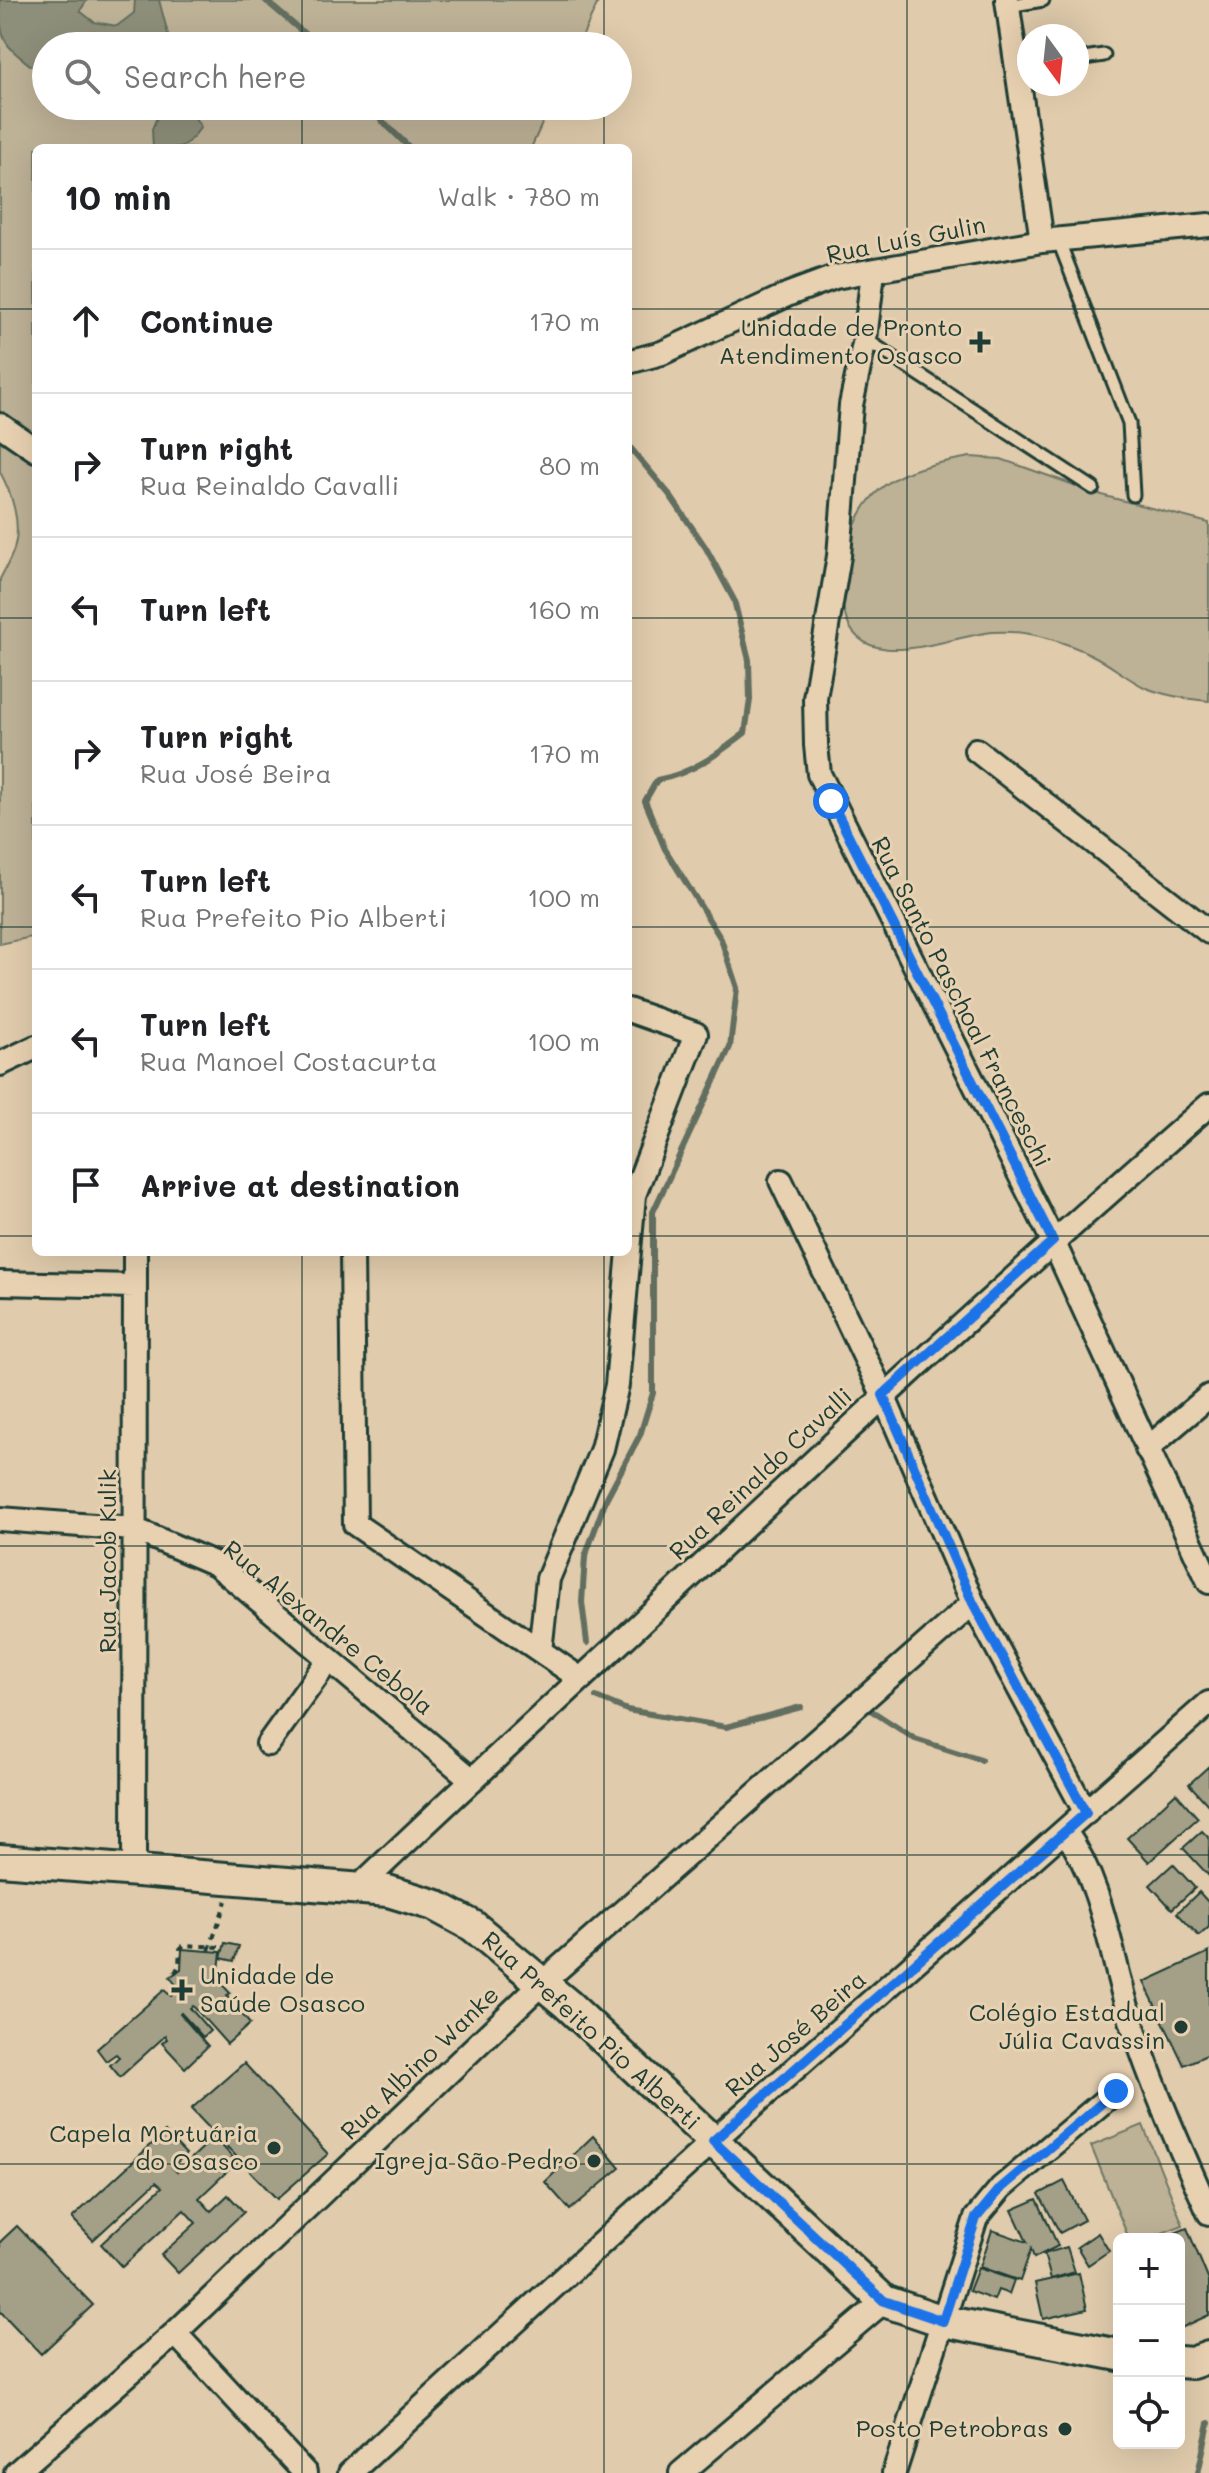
<!DOCTYPE html>
<html lang="en">
<head>
<meta charset="utf-8">
<style>
	:root { --surface:#fff; --page:#f2f2f2; --text:#202124; --muted:#757577; --line:#e0e0e0 }
	body { margin:0; font-family:Mali,sans-serif; background:var(--page); color:var(--text) }
	.controls { position:absolute; right:24px; bottom:24px; display:grid; overflow:hidden; border-radius:12px; box-shadow:0 8px 32px #0002 }
	.controls button { width:72px; height:72px; display:grid; place-items:center; padding:0; border:0; border-bottom:2px solid var(--line); background:var(--surface); color:var(--text); font:40px sans-serif }
	.compass { position:absolute; left:1017px; top:24px; width:72px; height:72px; border-radius:50%; background:var(--surface); box-shadow:0 8px 32px #0002; rotate:165deg }
	.stop { position:absolute; width:24px; height:24px; margin:-18px; border:6px solid #1a73e8; border-radius:50%; background:#fff }
	.stop.end { background:#1a73e8; border-color:#fff; box-shadow:0 2px 8px #0008 }
	.list { margin:0; padding:0; list-style:none }
	h2 { display:flex; justify-content:space-between; align-items:center; height:104px; margin:0; padding:0 32px; font-size:34px }
	h2 small { font-size:26px; font-weight:400; color:var(--muted) }
	.list li { display:grid; grid-template-columns:52px 1fr auto; gap:24px; align-items:center; box-sizing:border-box; height:144px; padding:0 32px; border-top:2px solid var(--line) }
	.list b { display:block; font-size:30px; white-space:nowrap }
	.list p { margin:0; font-size:26px; white-space:nowrap; color:var(--muted) }
	.list em { font-size:26px; font-style:normal; color:var(--muted) }
	.icon { flex:none; width:44px; height:44px; fill:none; stroke:currentColor; stroke-width:2; stroke-linecap:round; stroke-linejoin:round }
	.map { position:relative; flex:none; width:1209px; height:2473px; overflow:hidden }
	.search { position:absolute; background:var(--surface); box-shadow:0 8px 32px #0002; left:32px; top:32px; width:600px; height:88px; display:flex; align-items:center; gap:20px; box-sizing:border-box; padding:0 28px; border-radius:44px; color:var(--muted); font-size:30px }
	.panel { position:absolute; background:var(--surface); box-shadow:0 8px 32px #0002; left:32px; top:144px; width:600px; height:1112px; border-radius:12px }
	.map>svg:first-child { display:block }
	.green { fill:#bdb196; stroke:#6e7765; stroke-width:2 }
	.water { fill:#8e8f7a; stroke:#626e5e; stroke-width:2 }
	.lines { fill:none; stroke-linecap:round; stroke-linejoin:round }
	.stream { stroke:#626e5e; stroke-width:6 }
	.building { fill:#a49f87; stroke:#1f3d34; stroke-width:2 }
	.lane-casing { stroke:#1f3d34; stroke-width:17 }
	.street-casing { stroke:#1f3d34; stroke-width:28 }
	.secondary-casing { stroke:#1f3d34; stroke-width:36 }
	.path { stroke:#1f3d34; stroke-width:4; stroke-dasharray:6 6; stroke-linecap:butt }
	.lane { stroke:#e8d1b1; stroke-width:11 }
	.street { stroke:#e8d1b1; stroke-width:22 }
	.secondary { stroke:#e8d1b1; stroke-width:30 }
	.route { stroke:#1a73e8; stroke-width:10 }
	.grid { fill:none; stroke:#1f3d34; stroke-width:2; stroke-opacity:0.55 }
	.poi-dot { fill:#1f3d34; stroke:#e8d1b1; stroke-width:3 }
	.labels { text-anchor:middle; stroke-width:6; stroke-linejoin:round; paint-order:stroke }
	.street-label { font-size:24px; fill:#1f3d34; stroke:#e8d1b1 }
	.poi-label { font-size:24px; fill:#1f3d34; stroke:#e8d1b1; text-anchor:end }
</style>
</head>
<body>
<div class="map">
<svg width="1209" height="2473" viewBox="0 0 1209 2473">
	<rect width="100%" height="100%" fill="#e0cbac"/>
	<filter id="ink" filterUnits="userSpaceOnUse"><feTurbulence type="fractalNoise" baseFrequency=".0125" numOctaves="2"/><feDisplacementMap in="SourceGraphic" scale="16" xChannelSelector="R" yChannelSelector="G"/><feConvolveMatrix kernelMatrix="1 2 1 2 8 2 1 2 1" color-interpolation-filters="sRGB"/></filter>
	<g filter="url(#ink)">
		<path class="green" d="M0 0H599L578 46H46V106H550L531 148H36V936L0 944V579C5 569 11 559 14 549 22 524 12 494 0 472Z
			M970 457 1001 459 1105 496 1209 523V701C1186 699 1165 696 1144 687 1126 678 1110 664 1092 655 1078 648 1062 642 1047 638 1030 633 1010 631 993 632 948 636 858 679 844 611 838 582 842 562 852 534 871 475 915 467 970 457Z
			M1143 2125 1183 2225 1146 2239H1129L1091 2146Z"/>
		<path class="water" d="M0 0H87L80 11 94 22 117 26 134 13 135 0H159L169 38 155 46H46V71L39 72C4 44 0 46 0 0Z
			M162 106H187L201 127C183 151 181 148 153 148L152 129Z"/>
		<g class="lines">
			<path class="stream" d="M265 0 319 46
				M367 106 410 148
				M587 1643 582 1602 585 1557 606 1499 640 1435 653 1393V1212L730 1047 737 988 721 939 665 849 645 801 657 780C691 774 718 754 745 733L750 700 749 660 734 600 706 548 669 494 628 445
				M596 1697 627 1710 726 1727 801 1707
				M872 1711 915 1739 981 1760
				M1198 2473 1209 2423"/>
		</g>
		<path class="building" d="M1209 1766V1806L1189 1784Z
			M1176 1793 1198 1818 1149 1862 1127 1838Z
			M1202 1831 1209 1838V1876L1183 1848Z
			M1173 1864 1195 1888 1172 1909 1150 1885Z
			M1199 1892 1209 1903V1927L1199 1936 1177 1913Z
			M225 1943 239 1946 234 1961 221 1958Z
			M182 1949 221 1952 218 1980 230 1993 227 1996 250 2024 227 2044 193 2006 190 2008 210 2031 203 2037 181 2013 180 2014 208 2046 185 2068 162 2043 167 2039 165 2036 120 2077 110 2065 119 2057 116 2054 106 2061 97 2049 164 1990 171 1996 179 1989 170 1977 181 1969Z
			M1209 1952V2054L1184 2065 1144 1982Z
			M244 2063 328 2154 277 2199 191 2109Z
			M165 2132 186 2154 172 2167 177 2172 214 2137 237 2162 199 2198 211 2211 228 2195 244 2212 178 2273 161 2255 196 2223 184 2210 122 2267 101 2244 162 2187 156 2182 93 2240 72 2218Z
			M593 2136 620 2168 570 2210 545 2182Z
			M1064 2181 1084 2220 1060 2233 1039 2194Z
			M1037 2199 1058 2246 1034 2258 1031 2249 1020 2281 980 2267 992 2230 1027 2242 1012 2210Z
			M17 2226 93 2305 41 2354 0 2311V2242Z
			M1187 2228 1209 2281V2315L1179 2329V2239H1160Z
			M1098 2233 1109 2251 1088 2265 1077 2247Z
			M1067 2247 1075 2272 1051 2279 1044 2254Z
			M978 2268 1014 2280 1009 2294 998 2290 994 2300 969 2291Z
			M1079 2273 1087 2309 1043 2319 1035 2283Z"/>
		<g class="lines">
			<g class="lane-casing">
				<path id="lane" d="M1008 6 1043 0
					M1077 59 1104 55
					M1058 239 1129 423 1133 495
					M865 339 1093 488"/>
			</g>
			<g class="street-casing">
				<path id="street" d="M1007 0 1042 241
					M873 272 865 339 851 405 839 556 815 698 816 745 819 774 1053 1241 1209 1582
					M628 362 662 353 789 294 835 277 1042 241 1209 225
					M0 425 36 450
					M976 750 1209 932
					M0 1064 36 1047
					M781 1181 883 1395 973 1603 1086 1813
					M352 1252 355 1524 581 1679
					M0 1283 135 1286
					M1147 1449 1209 1396
					M0 1519 134 1529 216 1564 471 1779
					M540 1651 548 1579 602 1449 617 1385 634 1195 696 1034 628 1010
					M268 1744 329 1659
					M1065 1831C1105 1888 1110 1956 1131 2020 1152 2086 1181 2150 1209 2213
					M134 1871 135 1252
					M357 1889C446 1803 537 1720 627 1636 818 1456 1011 1277 1209 1105
					M175 2333 305 2473
					M16 2473 175 2333 542 1983 973 1603
					M350 2473 713 2141 1209 1703
					M681 2473 884 2301
					M894 2473 976 2218 1001 2188 1116 2091"/>
			</g>
			<g class="secondary-casing">
				<path id="secondary" d="M0 1860 388 1891 434 1905 473 1926 567 2004 884 2301 943 2321 1119 2355
					M1179 2362 1192 2363 1209 2357"/>
			</g>
			<path class="path" d="M209 1950 226 1901
				M175 1973 179 1965 180 1949 184 1945 219 1947"/>
			<use href="#lane" class="lane"/>
			<use href="#street" class="street"/>
			<use href="#secondary" class="secondary"/>
		</g>
	</g>
	<g class="lines" filter="url(#ink)">
		<path class="route" d="M831 801 1053 1241 883 1395 973 1603 1086 1813 713 2141 884 2301 943 2321 976 2218 1001 2188 1116 2091"/>
	</g>
	<path class="grid" d="M302 0V46M604 0V46M907 0V2473M302 106V148M604 106V148M0 309H36M628 309H1209M0 618H36M628 618H1209M0 927H36M628 927H1209M0 1236H36M628 1236H1209M302 1252V2473M604 1252V2473M0 1546H1209M0 1855H1209M0 2164H1209"/>
	<g class="poi-dot">
		<path d="M976 330h8v8h8v8h-8v8h-8v-8h-8v-8h8z"/>
		<path d="M178 1978h8v8h8v8h-8v8h-8v-8h-8v-8h8z"/>
		<circle cx="1181" cy="2027" r="8"/>
		<circle cx="274" cy="2148" r="8"/>
		<circle cx="594" cy="2161" r="8"/>
		<circle cx="1065" cy="2429" r="8"/>
	</g>
	<g class="labels">
		<g class="street-label">
			<text transform="translate(906 240) rotate(-11)" y="8">Rua Luís Gulin</text>
			<text transform="translate(961 1002) rotate(63)" y="8">Rua Santo Paschoal Franceschi</text>
			<text transform="translate(761 1474) rotate(-43)" y="8">Rua Reinaldo Cavalli</text>
			<text transform="translate(108 1561) rotate(-90)" y="8">Rua Jacob Kulik</text>
			<text transform="translate(328 1628) rotate(39)" y="8">Rua Alexandre Cebola</text>
			<text transform="translate(591 2031) rotate(42)" y="8">Rua Prefeito Pio Alberti</text>
			<text transform="translate(796 2034) rotate(-41)" y="8">Rua José Beira</text>
			<text transform="translate(420 2063) rotate(-44)" y="8">Rua Albino Wanke</text>
		</g>
		<g class="poi-label">
			<text x="962" y="336">Unidade de Pronto<tspan x="962" dy="28">Atendimento Osasco</tspan></text>
			<text x="200" y="1984" text-anchor="start">Unidade de<tspan x="200" dy="28">Saúde Osasco</tspan></text>
			<text x="1165" y="2021">Colégio Estadual<tspan x="1165" dy="28">Júlia Cavassin</tspan></text>
			<text x="258" y="2142">Capela Mortuária<tspan x="258" dy="28">do Osasco</tspan></text>
			<text x="578" y="2169">Igreja São Pedro</text>
			<text x="1049" y="2437">Posto Petrobras</text>
		</g>
	</g>
</svg>
<div class="controls">
<button>+</button>
<button>−</button>
<button><svg class="icon" aria-label="locate" viewBox="0 0 24 24"><circle cx="12" cy="12" r="6"/><path d="M12 2v4M12 18v4M2 12h4M18 12h4"/></svg></button>
</div>
<svg class="compass" viewBox="-18 -18 36 36"><path d="M0-13l5 13h-10z" fill="#e53935"/><path d="M0 13l5-13h-10z" fill="#757577"/></svg>
<div class="stop" style="left:831px;top:801px"></div>
<div class="stop end" style="left:1116px;top:2091px"></div>
<div class="search"><svg class="icon" aria-label="search" viewBox="0 0 24 24"><circle cx="10" cy="10" r="6"/><path d="M15 15l6 6"/></svg>Search here</div>
<section class="panel">
<h2>10 min<small>Walk · 780 m</small></h2>
<ul class="list">
<li><svg class="icon" aria-label="ahead" viewBox="0 0 24 24"><path d="M12 20V5M6 11l6-6 6 6"/></svg><div><b>Continue</b></div><em>170 m</em></li>
<li><svg class="icon" aria-label="right" viewBox="0 0 24 24"><path d="M7 20v-9h11M14 6l5 5-5 5"/></svg><div><b>Turn right</b><p>Rua Reinaldo Cavalli</p></div><em>80 m</em></li>
<li><svg class="icon" aria-label="left" viewBox="0 0 24 24"><path d="M17 20v-9H6M10 6l-5 5 5 5"/></svg><div><b>Turn left</b></div><em>160 m</em></li>
<li><svg class="icon" aria-label="right" viewBox="0 0 24 24"><path d="M7 20v-9h11M14 6l5 5-5 5"/></svg><div><b>Turn right</b><p>Rua José Beira</p></div><em>170 m</em></li>
<li><svg class="icon" aria-label="left" viewBox="0 0 24 24"><path d="M17 20v-9H6M10 6l-5 5 5 5"/></svg><div><b>Turn left</b><p>Rua Prefeito Pio Alberti</p></div><em>100 m</em></li>
<li><svg class="icon" aria-label="left" viewBox="0 0 24 24"><path d="M17 20v-9H6M10 6l-5 5 5 5"/></svg><div><b>Turn left</b><p>Rua Manoel Costacurta</p></div><em>100 m</em></li>
<li><svg class="icon" aria-label="arrive" viewBox="0 0 24 24"><path d="M6 21V4h12l-3 4 3 4H6"/></svg><div><b>Arrive at destination</b></div></li>
</ul>
</section>
</div>
</body>
</html>
